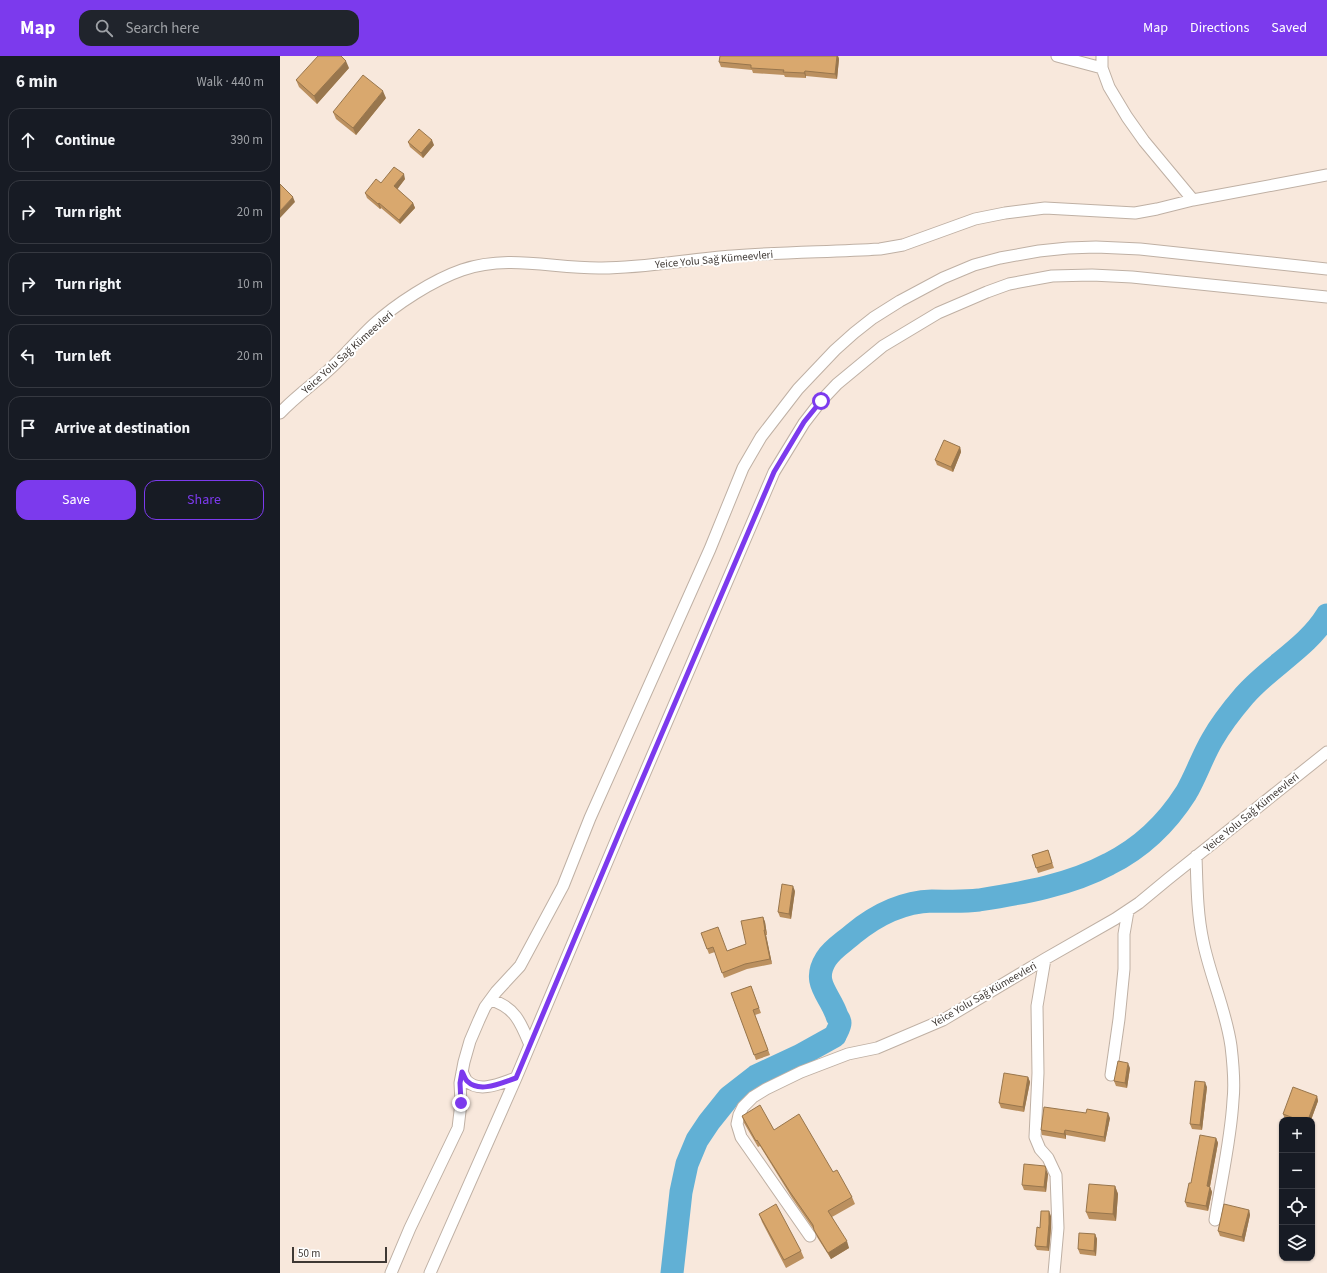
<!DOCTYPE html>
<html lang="en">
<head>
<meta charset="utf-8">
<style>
	:root { --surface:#171b24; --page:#20242c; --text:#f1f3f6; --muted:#9ea1a6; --line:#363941; --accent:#7c3aed }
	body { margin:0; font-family:"Source Sans 3",sans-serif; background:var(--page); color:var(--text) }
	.controls { position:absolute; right:12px; bottom:12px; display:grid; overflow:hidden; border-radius:8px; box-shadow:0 1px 3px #0004 }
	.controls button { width:36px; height:36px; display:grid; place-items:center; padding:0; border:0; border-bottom:1px solid var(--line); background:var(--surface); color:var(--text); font:20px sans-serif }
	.scale { position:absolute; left:12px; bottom:10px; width:95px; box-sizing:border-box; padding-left:4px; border:2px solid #3e3834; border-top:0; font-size:11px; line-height:14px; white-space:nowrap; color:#3e3834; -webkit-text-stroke:3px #fff; paint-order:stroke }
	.stop { position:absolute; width:12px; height:12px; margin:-9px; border:3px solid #7c3aed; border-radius:50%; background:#fff }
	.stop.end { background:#7c3aed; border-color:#fff; box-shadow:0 1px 4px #0008 }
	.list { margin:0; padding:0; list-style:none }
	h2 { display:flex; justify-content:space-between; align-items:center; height:52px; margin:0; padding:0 16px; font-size:17px }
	h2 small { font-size:13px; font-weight:400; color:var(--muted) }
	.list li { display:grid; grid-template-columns:26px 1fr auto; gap:12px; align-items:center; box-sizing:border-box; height:64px; margin:0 8px 8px; padding:0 8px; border:1px solid var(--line); border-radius:12px }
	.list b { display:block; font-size:15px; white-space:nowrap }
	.list em { font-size:13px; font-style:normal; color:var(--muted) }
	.actions { display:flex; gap:8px; padding:12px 16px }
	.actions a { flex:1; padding:9px 0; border:1px solid var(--accent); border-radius:12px; text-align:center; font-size:14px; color:var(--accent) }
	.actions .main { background:var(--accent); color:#fff }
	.icon { flex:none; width:22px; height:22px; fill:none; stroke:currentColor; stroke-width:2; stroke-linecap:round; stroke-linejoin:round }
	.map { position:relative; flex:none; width:1047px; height:1217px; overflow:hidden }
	header { display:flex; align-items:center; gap:24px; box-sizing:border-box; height:56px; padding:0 20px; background:var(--accent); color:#fff }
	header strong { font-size:19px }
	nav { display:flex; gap:22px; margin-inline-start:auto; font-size:14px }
	.search { width:280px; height:36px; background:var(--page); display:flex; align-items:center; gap:10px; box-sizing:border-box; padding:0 14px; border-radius:12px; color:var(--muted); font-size:15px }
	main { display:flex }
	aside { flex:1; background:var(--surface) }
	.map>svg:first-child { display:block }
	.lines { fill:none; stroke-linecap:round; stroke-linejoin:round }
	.river { stroke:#61b0d5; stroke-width:23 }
	.minor-casing { stroke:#bfb0a4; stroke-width:13 }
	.minor { stroke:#fff; stroke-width:11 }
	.wall { fill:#bb905f }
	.shaded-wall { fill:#98764d }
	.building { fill:#d9a86e; stroke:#98764d }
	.route { stroke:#7c3aed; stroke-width:5 }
	.labels { text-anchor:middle; stroke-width:4; stroke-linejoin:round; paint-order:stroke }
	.street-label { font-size:11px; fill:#3e3834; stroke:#fff }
</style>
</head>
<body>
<header>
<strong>Map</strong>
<div class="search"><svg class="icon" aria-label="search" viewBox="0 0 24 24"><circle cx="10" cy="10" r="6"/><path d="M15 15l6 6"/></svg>Search here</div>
<nav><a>Map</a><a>Directions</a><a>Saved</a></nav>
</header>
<main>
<aside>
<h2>6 min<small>Walk · 440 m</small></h2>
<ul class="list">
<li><svg class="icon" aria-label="ahead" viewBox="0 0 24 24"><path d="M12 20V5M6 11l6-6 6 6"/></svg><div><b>Continue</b></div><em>390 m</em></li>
<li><svg class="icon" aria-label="right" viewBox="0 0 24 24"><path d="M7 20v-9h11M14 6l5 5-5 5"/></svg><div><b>Turn right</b></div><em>20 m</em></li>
<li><svg class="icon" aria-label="right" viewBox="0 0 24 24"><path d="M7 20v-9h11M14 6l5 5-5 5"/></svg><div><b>Turn right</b></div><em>10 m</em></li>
<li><svg class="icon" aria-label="left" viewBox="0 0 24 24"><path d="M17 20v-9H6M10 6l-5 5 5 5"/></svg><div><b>Turn left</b></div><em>20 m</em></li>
<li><svg class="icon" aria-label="arrive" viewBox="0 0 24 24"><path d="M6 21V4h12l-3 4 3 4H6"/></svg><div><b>Arrive at destination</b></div></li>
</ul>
<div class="actions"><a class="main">Save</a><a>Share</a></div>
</aside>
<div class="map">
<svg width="1047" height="1217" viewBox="0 0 1047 1217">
	<rect width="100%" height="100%" fill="#f8e8dc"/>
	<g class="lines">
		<path class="river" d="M392 1217 401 1136 407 1108 417 1084 429 1066 449 1041 476 1020 519 1000 555 980C556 977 560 971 560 967 560 964 558 962 557 960 550 938 531 927 546 903 552 893 564 886 573 878 596 859 621 846 652 845 668 845 683 846 699 844 743 837 790 829 829 808 861 792 887 767 906 737 916 720 922 701 932 684 941 668 952 654 964 640 990 610 1027 592 1047 559"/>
		<g class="minor-casing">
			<path id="minor" d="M777 0 822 12
				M822 0V12L829 31 847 61 864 85 913 144
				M0 357C16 340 35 327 52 311 66 298 79 282 93 269 116 248 153 224 182 214 230 198 274 213 322 212 366 212 409 203 453 200 502 196 551 196 600 193L623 189 695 163 725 157 765 152 855 157 877 153 913 144 1047 119
				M916 800C917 829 917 857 923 885 930 920 946 954 951 990 953 1007 955 1027 953 1044 951 1083 941 1125 935 1164
				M765 903 757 950 758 1017 755 1081 760 1093 768 1102 776 1119 778 1172 774 1217
				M211 944C235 951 241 967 250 989
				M182 1016C184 1019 185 1023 187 1025 200 1038 223 1026 236 1022
				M831 1019 839 963 844 913V878L848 855
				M530 1180 461 1081 457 1068 459 1059 463 1051 473 1041 486 1033 521 1016 568 998 597 992 663 964 765 903 835 863 859 847 888 823 1047 696
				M111 1217 130 1172 178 1072 181 1047 180 1027 184 1006 190 985 199 964 205 951 216 936 240 910 283 830 310 762 430 493 463 412 481 381 518 333 555 294 574 277 593 262 620 245 663 222 694 209 720 202 759 195 788 192 816 191 860 193 1047 213
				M150 1217 236 1022 343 768 494 416 524 367 541 345 557 328 603 290 658 257 707 236 729 228 772 220 812 219 852 221 1047 241"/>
		</g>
		<use href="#minor" class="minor"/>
	</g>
	<path class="wall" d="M557 0H558L559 3 557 23 526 20V22L505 21 504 19 473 17 472 14 441 11 439 6Z
		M69 12 37 48 19 31 16 24Z
		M106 42 76 79 56 63 53 56Z
		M128 86 154 89 143 102 130 91Z
		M125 123 117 133 133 147 135 152 120 168 101 152 100 153 87 142 85 137 101 127Z
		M680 391 681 396 673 416 657 409 655 404Z
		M768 794 774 812 758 817 752 799Z
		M515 835 511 863 500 861 498 856Z
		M483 861 485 866 487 879H486L492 908 467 913 444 922 435 896 429 898 421 877 447 895 466 888Z
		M471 930 481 957 475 959 490 999 476 1004 451 937Z
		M850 1012 847 1032 836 1030 834 1025Z
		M748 1021 750 1026 744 1056 721 1052 719 1047Z
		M927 1031 922 1074 912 1073 910 1068Z
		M1037 1040 1038 1045 1031 1064H1008L1005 1063 1003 1058Z
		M462 1060 494 1074 553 1116 572 1141 575 1148 552 1161 569 1192 551 1203 537 1181 534 1174 512 1142 480 1090 478 1091 464 1067Z
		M830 1062 825 1086 786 1079V1083L762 1079 761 1074Z
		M936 1082 938 1087 930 1131 932 1136 928 1155 907 1151 905 1146 911 1127Z
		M768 1118 766 1136 744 1134 742 1129Z
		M835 1130 838 1138 836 1165 809 1163 806 1156Z
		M969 1154 970 1159 964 1186 940 1180 938 1175Z
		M479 1158 521 1195 524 1202 506 1212 482 1166Z
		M771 1160V1172L769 1195 757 1194 755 1190 760 1172Z
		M815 1178 817 1183 816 1200 800 1198 798 1193Z"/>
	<path class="shaded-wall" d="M557 0H558L559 3 557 23 555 18Z
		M66 5 69 12 37 48 34 40Z
		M525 15 526 20V22L524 17Z
		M103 35 106 42 76 79 73 72Z
		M152 84 154 89 143 102 141 97Z
		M124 118 125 123 116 135 114 130Z
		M13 141 15 146 0 162V155Z
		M99 147 101 152 100 153 98 148Z
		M133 147 135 152 120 168 119 164Z
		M680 391 681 396 673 416 671 411Z
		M513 830 515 835 511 863 509 858Z
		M483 861 485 866 487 879 485 874Z
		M484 874 486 879 492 908 490 903Z
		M848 1007 850 1012 847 1032 845 1027Z
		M748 1021 750 1026 744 1056 743 1051Z
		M925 1026 927 1031 922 1074 920 1069Z
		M1037 1040 1038 1045 1031 1064H1028Z
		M828 1057 830 1062 825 1086 824 1081Z
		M785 1074 786 1079V1083L784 1078Z
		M936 1082 938 1087 929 1135 927 1130Z
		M766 1113 768 1118 766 1136 764 1131Z
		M835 1130 838 1138 836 1165 833 1158Z
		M930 1131 932 1136 928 1155 926 1150Z
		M969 1154 970 1159 964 1186 962 1181Z
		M769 1155 771 1160V1172L769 1195 767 1191Z
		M815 1178 817 1183 816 1200 814 1195Z
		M567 1185 569 1192 551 1203 548 1197Z"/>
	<path class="building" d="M38 0H61L66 5 34 40 16 24Z
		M440 0H557L555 18 525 15 524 17 503 16 504 14 471 12V9L439 6Z
		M83 19 103 35 73 72 53 56Z
		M139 73 152 84 141 97 128 86Z
		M114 111 124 118 114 130 133 147 119 164 99 147 98 148 85 137 96 123 101 127Z
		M0 128 13 141 0 155Z
		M664 384 680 391 671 411 655 404Z
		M768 794 772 807 756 812 752 799Z
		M502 828 513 830 509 858 498 856Z
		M483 861 485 874H484L490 903 465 908 442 917 433 891 427 893 421 877 438 871 447 895 466 888 461 865Z
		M471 930 479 952 473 954 488 994 474 999 451 937Z
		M838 1005 848 1007 845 1027 834 1025Z
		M724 1017 748 1021 743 1051 719 1047Z
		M915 1025 925 1026 920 1069 910 1068Z
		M1013 1031 1037 1040 1028 1064H1019L1003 1058Z
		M480 1049 494 1074 519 1058 553 1116 557 1114 572 1141 548 1155 567 1185 548 1197 534 1174 533 1169 510 1136 477 1084 476 1085 462 1060Z
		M764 1051 806 1057 807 1053 828 1057 824 1081 785 1074 784 1078 761 1074Z
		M920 1079 936 1082 927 1130 930 1131 926 1150 905 1146 909 1127H911Z
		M744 1108 765 1110 766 1113 764 1131 742 1129Z
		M809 1128 835 1130 833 1158 806 1156Z
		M496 1148 521 1195 504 1204 479 1158Z
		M944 1148 969 1154 962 1181 938 1175Z
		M761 1155H769V1168L767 1191 755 1190 757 1171 760 1172Z
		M799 1177 815 1178 814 1195 798 1193Z"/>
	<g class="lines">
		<path class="route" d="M181 1047 180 1027 182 1016C184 1019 185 1023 187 1025 200 1038 223 1026 236 1022L343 768 494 416 524 366 541 345"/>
	</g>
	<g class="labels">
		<g class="street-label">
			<text transform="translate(434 203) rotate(-5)" y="4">Yeice Yolu Sağ Kümeevleri</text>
			<text transform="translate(67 296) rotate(-42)" y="4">Yeice Yolu Sağ Kümeevleri</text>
			<text transform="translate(971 756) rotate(-39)" y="4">Yeice Yolu Sağ Kümeevleri</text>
			<text transform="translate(704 938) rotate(-30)" y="4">Yeice Yolu Sağ Kümeevleri</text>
		</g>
	</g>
</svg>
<div class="controls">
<button>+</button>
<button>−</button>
<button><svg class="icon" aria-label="locate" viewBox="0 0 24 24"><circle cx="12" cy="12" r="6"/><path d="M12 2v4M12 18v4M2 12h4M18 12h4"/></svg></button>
<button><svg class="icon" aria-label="layers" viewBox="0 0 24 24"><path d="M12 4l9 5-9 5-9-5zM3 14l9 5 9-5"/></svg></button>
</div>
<div class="scale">50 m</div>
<div class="stop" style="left:541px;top:345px"></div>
<div class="stop end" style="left:181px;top:1047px"></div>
</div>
</main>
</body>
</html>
